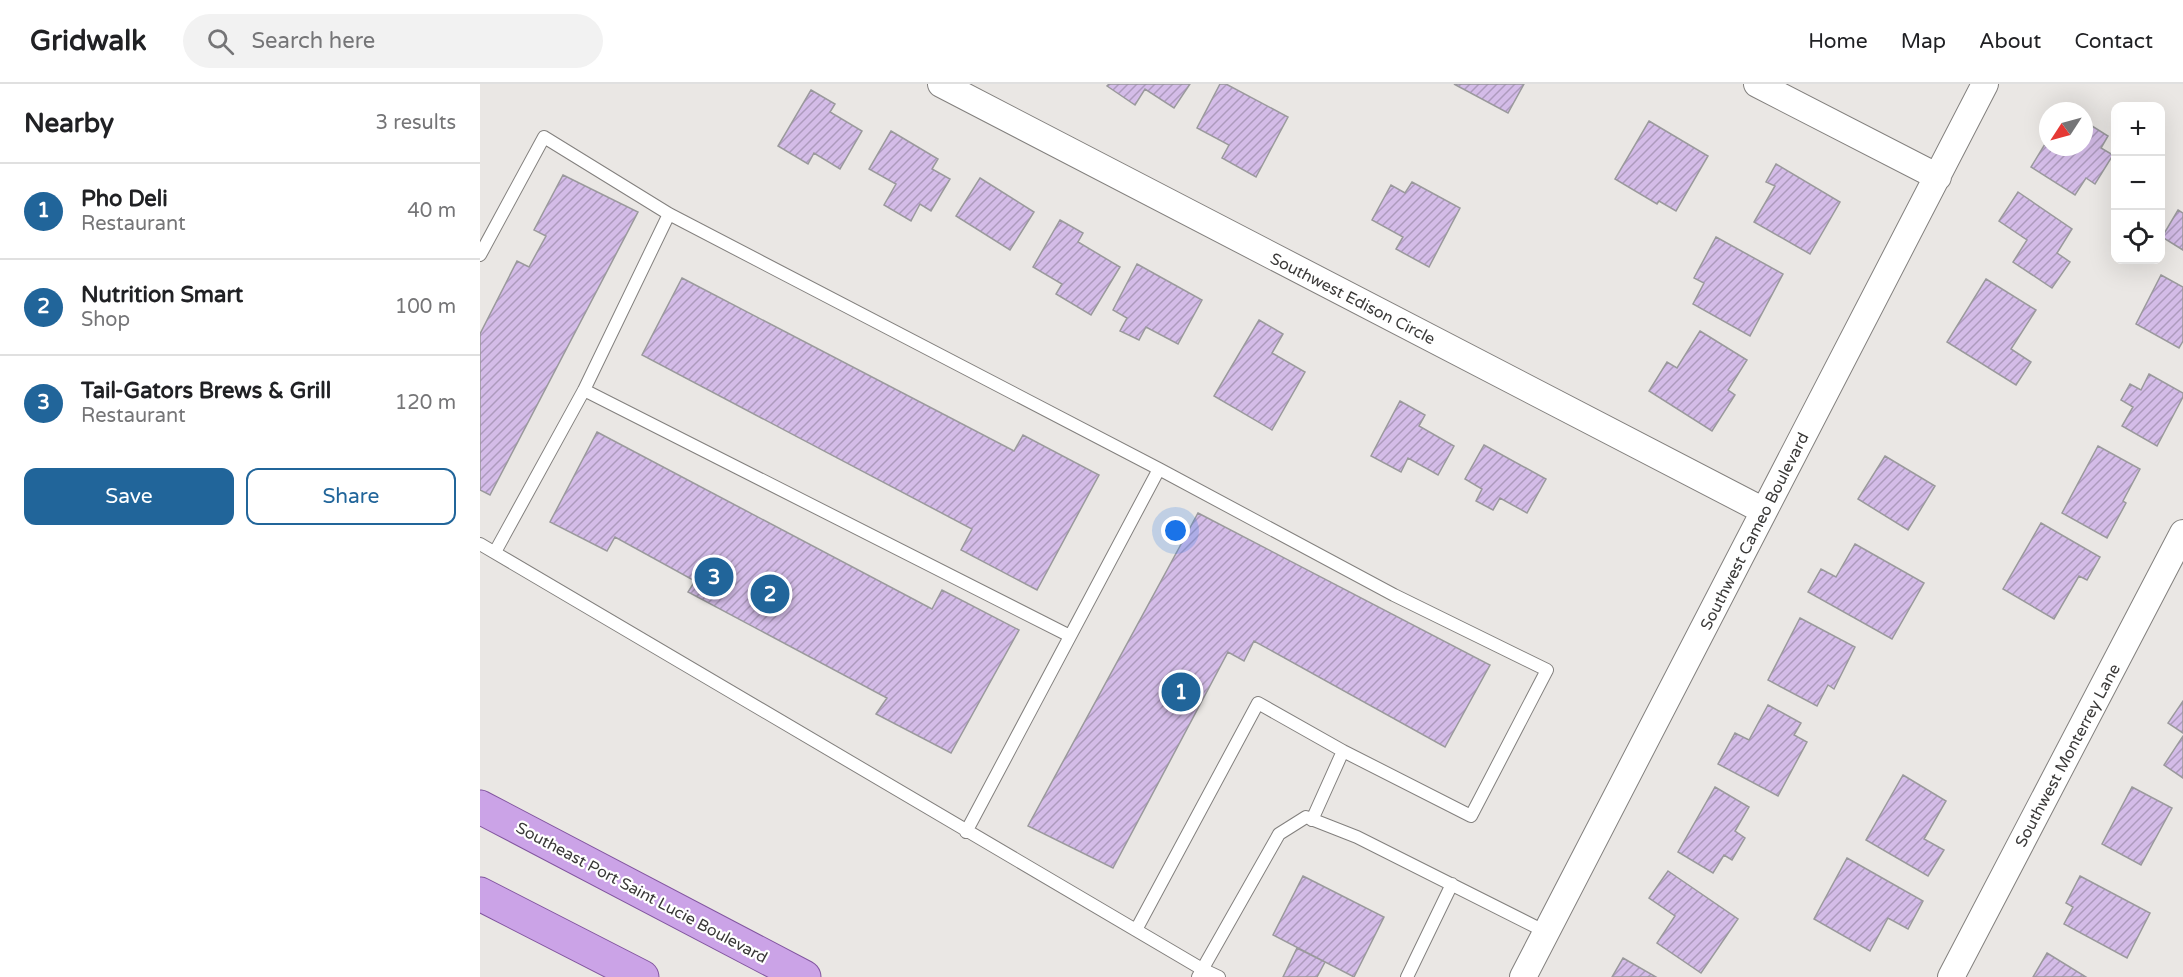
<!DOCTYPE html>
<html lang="en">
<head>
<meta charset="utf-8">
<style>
	:root { --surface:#fff; --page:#f2f2f2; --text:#202124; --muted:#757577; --line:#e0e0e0; --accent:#21659a }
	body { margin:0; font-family:"Varela Round",sans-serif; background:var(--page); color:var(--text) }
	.controls { position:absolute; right:18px; top:18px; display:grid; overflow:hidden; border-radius:12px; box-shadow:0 6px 24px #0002 }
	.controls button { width:54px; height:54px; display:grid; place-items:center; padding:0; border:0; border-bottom:2px solid var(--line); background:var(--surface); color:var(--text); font:30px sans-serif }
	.compass { position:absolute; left:1559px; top:18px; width:54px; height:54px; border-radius:50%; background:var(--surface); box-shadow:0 6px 24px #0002; rotate:234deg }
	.you { position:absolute; left:696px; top:447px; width:21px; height:21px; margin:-15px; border:4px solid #fff; border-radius:50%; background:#1a73e8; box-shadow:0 0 0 9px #1a73e833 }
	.badge { display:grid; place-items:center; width:39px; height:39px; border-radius:50%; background:var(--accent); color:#fff; font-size:20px; font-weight:700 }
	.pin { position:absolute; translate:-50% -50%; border:3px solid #fff; box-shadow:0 2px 6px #0006 }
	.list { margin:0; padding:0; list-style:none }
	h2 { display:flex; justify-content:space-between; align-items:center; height:78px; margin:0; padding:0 24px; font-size:26px }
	h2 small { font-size:20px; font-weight:400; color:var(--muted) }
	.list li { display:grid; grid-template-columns:39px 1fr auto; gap:18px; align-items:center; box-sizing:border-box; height:96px; padding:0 24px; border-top:2px solid var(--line) }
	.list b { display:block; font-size:22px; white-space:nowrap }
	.list p { margin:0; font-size:20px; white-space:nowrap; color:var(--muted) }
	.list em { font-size:20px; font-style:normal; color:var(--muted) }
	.actions { display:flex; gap:12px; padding:18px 24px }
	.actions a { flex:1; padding:14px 0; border:2px solid var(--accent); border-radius:12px; text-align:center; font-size:21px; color:var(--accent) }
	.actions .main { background:var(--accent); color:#fff }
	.icon { flex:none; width:33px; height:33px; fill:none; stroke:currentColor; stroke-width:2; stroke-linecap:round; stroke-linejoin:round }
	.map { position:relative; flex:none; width:1703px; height:893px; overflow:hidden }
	header { display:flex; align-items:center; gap:36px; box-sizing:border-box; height:84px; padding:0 30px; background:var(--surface); border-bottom:2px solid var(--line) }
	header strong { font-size:28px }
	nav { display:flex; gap:33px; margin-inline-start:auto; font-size:21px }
	.search { width:420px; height:54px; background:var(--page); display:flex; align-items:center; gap:15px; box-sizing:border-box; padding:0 21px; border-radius:33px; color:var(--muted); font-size:22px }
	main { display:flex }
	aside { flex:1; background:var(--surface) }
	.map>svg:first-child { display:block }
	.building { fill:url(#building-hatch); stroke:#9a999c; stroke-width:1.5 }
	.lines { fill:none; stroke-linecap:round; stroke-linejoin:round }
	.service-casing { stroke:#83807e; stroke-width:14 }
	.minor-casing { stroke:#83807e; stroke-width:28 }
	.primary-casing { stroke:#82569f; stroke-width:35 }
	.service { stroke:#fff; stroke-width:12 }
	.minor { stroke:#fff; stroke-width:26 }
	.primary { stroke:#cba3e7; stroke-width:33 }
	.labels { text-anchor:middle; stroke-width:4.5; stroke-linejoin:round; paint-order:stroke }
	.street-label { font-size:16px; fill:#3a3938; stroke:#fff }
</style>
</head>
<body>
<header>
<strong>Gridwalk</strong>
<div class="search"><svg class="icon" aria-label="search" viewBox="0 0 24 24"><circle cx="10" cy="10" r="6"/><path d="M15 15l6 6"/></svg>Search here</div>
<nav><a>Home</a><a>Map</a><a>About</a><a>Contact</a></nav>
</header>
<main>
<aside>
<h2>Nearby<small>3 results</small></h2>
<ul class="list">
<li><span class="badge">1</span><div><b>Pho Deli</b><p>Restaurant</p></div><em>40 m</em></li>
<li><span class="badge">2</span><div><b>Nutrition Smart</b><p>Shop</p></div><em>100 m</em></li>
<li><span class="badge">3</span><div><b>Tail-Gators Brews &amp; Grill</b><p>Restaurant</p></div><em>120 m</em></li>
</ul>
<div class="actions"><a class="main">Save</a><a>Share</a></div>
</aside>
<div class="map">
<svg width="1703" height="893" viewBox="0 0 1703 893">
	<defs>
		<pattern id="building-hatch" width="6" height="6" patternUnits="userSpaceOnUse" patternTransform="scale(1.5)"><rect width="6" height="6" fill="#d4bce8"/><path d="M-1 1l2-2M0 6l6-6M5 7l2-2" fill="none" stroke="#ad9abd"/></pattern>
	</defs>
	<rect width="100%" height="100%" fill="#eae7e4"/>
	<path class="building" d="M629 0H710L694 24 665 5 655 21 627 2Z
		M740 0H746L808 33 776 93 742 74 749 61 717 44Z
		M974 0H1044L1028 29Z
		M331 6 355 20 350 28 382 47 360 85 334 69 328 80 298 62Z
		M1169 37 1228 72 1196 127 1179 117 1177 120 1135 95Z
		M1604 37 1628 52 1621 64 1633 71 1615 100 1606 94 1595 111 1551 83 1565 60 1573 64 1604 63Z
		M411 47 458 75 452 85 470 95 451 127 440 120 431 137 404 121 416 100 389 85Z
		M1296 80 1360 118 1330 170 1274 138 1295 102 1286 98Z
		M83 91 158 128 10 411 0 406V250L37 177 49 183 66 152 54 146Z
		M500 94 554 128 530 166 476 132Z
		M932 98 980 124 949 183 916 165 923 153 892 136 911 101 925 109Z
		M1538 108 1592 145 1577 169 1590 178 1572 204 1533 178 1547 156 1519 137Z
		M1698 126 1703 129V166L1682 153Z
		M580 136 603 149 598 158 640 183 611 231 576 210 582 200 553 183Z
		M1236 153 1303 190 1270 252 1213 220 1224 199 1214 194Z
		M657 180 722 216 698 260 666 243 659 256 640 247 647 234 633 226Z
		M1681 191 1703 203V257L1699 264 1656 240Z
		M202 194 534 367 543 351 619 391 557 506 481 466 492 445 162 271Z
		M1506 195 1556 226 1531 265 1551 278 1536 301 1467 258Z
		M779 236 803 250 792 269 825 288 792 346 734 312Z
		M1220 247 1267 276 1248 306 1255 311 1232 347 1169 307 1187 278 1197 284Z
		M1669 290 1703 309V313L1677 362 1642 342 1653 323 1641 316 1650 300 1661 306Z
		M920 317 945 331 939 342 974 362 958 391 928 374 921 388 891 372Z
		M117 348 452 525 462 506 539 546 471 669 396 630 407 614 208 508 215 497 135 453 127 467 70 438Z
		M1004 361 1066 395 1047 429 1020 414 1013 426 996 417 1002 405 985 395Z
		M1618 362 1660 385 1643 417 1646 419 1627 454 1582 429Z
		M1405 372 1455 402 1428 446 1378 415Z
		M718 429 1010 581 965 663 774 557 764 577 748 568 633 784 548 742Z
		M1561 439 1620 473 1607 496 1599 492 1574 535 1523 505Z
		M1375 460 1444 499 1412 555 1328 508 1341 485 1356 493Z
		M1320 534 1375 563 1354 605 1348 601 1337 622 1288 596Z
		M1703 617V649L1688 639Z
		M1288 621 1321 639 1314 651 1327 658 1298 712 1238 680 1255 649 1269 656Z
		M1703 652V694L1684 681Z
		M1423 691 1466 717 1444 755 1464 766 1448 792 1386 756Z
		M1235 703 1269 723 1255 747 1265 754 1252 776 1244 771 1233 789 1198 768Z
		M1652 703 1692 724 1661 781 1622 760Z
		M1367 774 1443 817 1428 845 1408 834 1390 867 1334 835Z
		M1188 787 1258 835 1221 889 1177 859 1195 832 1169 814Z
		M823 792 904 833 874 893 793 851Z
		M1600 792 1670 829 1647 874 1584 840 1593 823 1586 819Z
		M817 864 845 878 837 893H803Z
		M1567 869 1606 893H1553Z
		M1143 874 1176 893H1132Z"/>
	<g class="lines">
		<g class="service-casing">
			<path id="service" d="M0 171 64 53 189 130 679 385 914 511 1067 586 991 732 863 667 778 619 656 846
				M104 306 590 552
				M0 460 722 885 739 893
				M15 468 104 306 189 130
				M832 736 863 667
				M486 748 679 385
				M718 893 799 750 826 733 877 753 1066 848
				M927 893 972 800"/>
		</g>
		<g class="minor-casing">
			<path id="minor" d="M461 0 1284 427
				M1277 0 1458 93
				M1043 893 1505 0
				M1471 893 1703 449"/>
		</g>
		<g class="primary-casing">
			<path id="primary" d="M0 723 324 893
				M0 810 162 893"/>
		</g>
		<use href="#service" class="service"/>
		<use href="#minor" class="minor"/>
		<use href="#primary" class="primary"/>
	</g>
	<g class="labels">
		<g class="street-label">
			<text transform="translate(873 214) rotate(27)" y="6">Southwest Edison Circle</text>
			<text transform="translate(1274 447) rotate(-63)" y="6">Southwest Cameo Boulevard</text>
			<text transform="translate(1587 671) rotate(-62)" y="6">Southwest Monterrey Lane</text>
			<text transform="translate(162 808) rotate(28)" y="6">Southeast Port Saint Lucie Boulevard</text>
		</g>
	</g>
</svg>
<div class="controls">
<button>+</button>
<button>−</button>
<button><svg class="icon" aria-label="locate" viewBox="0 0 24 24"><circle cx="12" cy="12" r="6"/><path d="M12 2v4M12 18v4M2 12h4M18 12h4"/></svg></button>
</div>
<svg class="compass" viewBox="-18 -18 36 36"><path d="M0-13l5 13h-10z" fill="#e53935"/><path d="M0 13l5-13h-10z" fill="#757577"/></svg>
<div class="you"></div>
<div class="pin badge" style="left:701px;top:608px">1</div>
<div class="pin badge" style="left:290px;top:510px">2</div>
<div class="pin badge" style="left:234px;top:493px">3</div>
</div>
</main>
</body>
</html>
